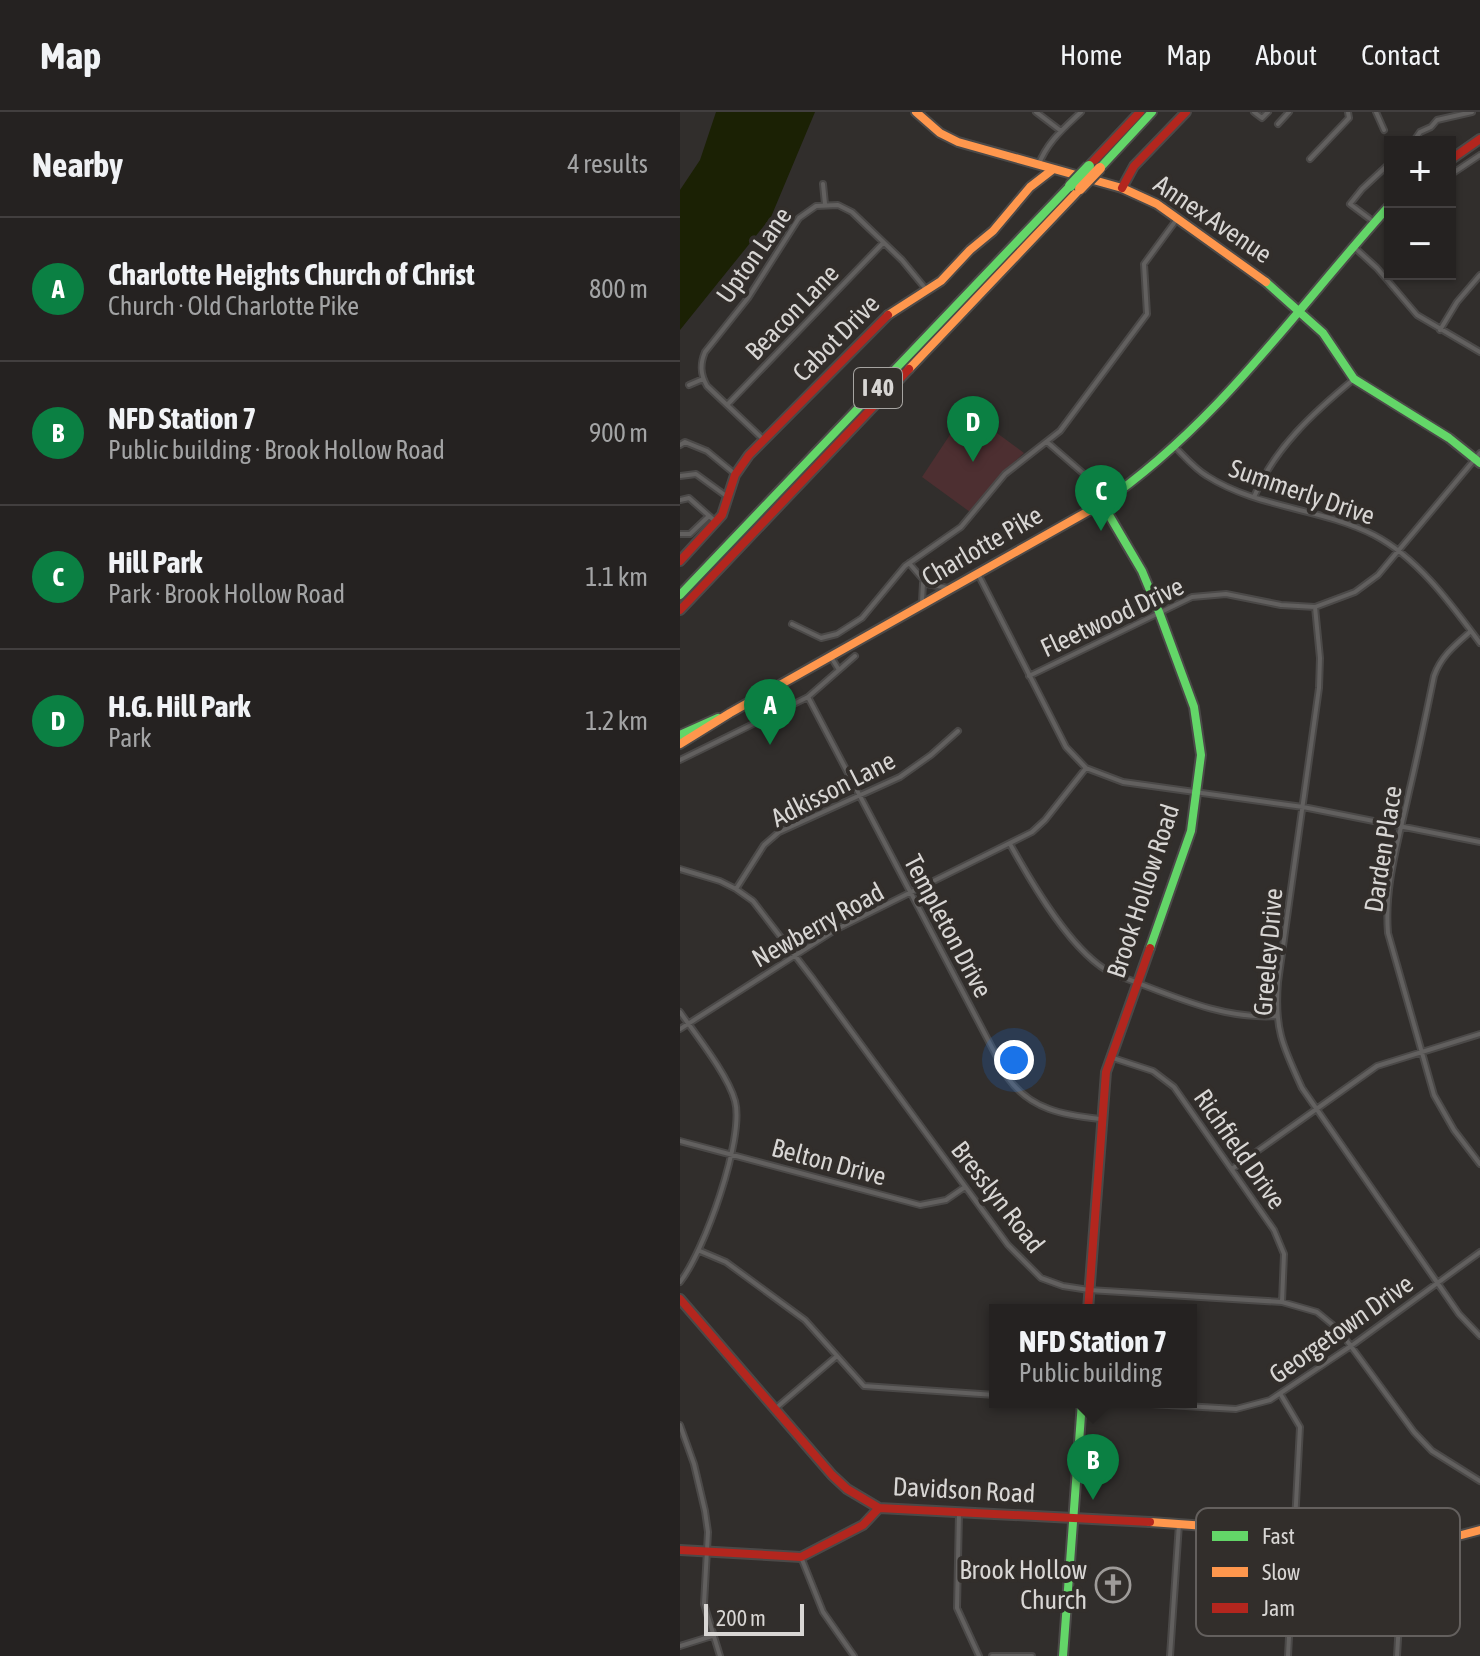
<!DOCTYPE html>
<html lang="en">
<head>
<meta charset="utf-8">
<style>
	:root { --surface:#252221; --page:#312f2e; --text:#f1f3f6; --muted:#a3a4a5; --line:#423f3f; --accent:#0b8043 }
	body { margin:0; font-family:"Asap Condensed",sans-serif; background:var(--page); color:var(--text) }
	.controls { position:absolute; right:24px; top:24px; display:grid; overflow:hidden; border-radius:0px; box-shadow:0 2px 6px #0004 }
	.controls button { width:72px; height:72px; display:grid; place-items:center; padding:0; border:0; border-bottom:2px solid var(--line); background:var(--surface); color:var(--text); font:40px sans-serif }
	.scale { position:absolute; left:24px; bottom:20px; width:100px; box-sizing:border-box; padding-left:8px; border:4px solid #d8d6d4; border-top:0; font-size:22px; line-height:28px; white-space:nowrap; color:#d8d6d4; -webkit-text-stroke:6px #322e2b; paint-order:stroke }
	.you { position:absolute; left:334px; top:948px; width:28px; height:28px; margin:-20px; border:6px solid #fff; border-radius:50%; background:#1a73e8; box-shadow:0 0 0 12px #1a73e833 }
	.badge { display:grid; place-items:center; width:52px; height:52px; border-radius:50%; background:var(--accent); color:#fff; font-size:26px; font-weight:700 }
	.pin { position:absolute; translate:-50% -66px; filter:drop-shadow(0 2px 4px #0008) }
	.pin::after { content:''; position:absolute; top:42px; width:28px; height:24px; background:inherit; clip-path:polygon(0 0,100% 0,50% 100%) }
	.popup { position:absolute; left:309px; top:1192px; width:208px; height:104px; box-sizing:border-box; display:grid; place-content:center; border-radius:0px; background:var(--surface); filter:drop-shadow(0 2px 6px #0005); font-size:26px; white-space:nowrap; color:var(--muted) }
	.popup b { font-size:30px; color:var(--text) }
	.popup::after { content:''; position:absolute; left:50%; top:100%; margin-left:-16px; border:16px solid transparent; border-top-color:var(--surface) }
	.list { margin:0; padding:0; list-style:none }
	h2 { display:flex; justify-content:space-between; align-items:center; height:104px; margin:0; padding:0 32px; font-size:34px }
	h2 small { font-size:26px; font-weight:400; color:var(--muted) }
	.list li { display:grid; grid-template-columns:52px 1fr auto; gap:24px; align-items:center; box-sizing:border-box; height:144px; padding:0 32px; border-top:2px solid var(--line) }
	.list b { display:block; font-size:30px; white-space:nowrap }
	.list p { margin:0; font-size:26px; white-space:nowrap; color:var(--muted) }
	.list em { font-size:26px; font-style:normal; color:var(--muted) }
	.map { position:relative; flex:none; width:800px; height:1544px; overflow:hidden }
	header { display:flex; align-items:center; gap:48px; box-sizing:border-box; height:112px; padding:0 40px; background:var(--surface); border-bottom:2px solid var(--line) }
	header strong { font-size:38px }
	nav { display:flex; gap:44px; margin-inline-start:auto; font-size:28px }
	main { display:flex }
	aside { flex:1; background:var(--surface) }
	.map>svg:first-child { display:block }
	.green { fill:#4d2f31 }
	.water { fill:#1b2104 }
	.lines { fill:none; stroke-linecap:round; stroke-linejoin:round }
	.street-casing { stroke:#4b4948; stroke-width:8 }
	.fast-casing { stroke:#4b4948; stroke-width:12 }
	.slow-casing { stroke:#4b4948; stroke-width:12 }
	.jam-casing { stroke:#4b4948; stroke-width:12 }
	.street { stroke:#62605f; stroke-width:4 }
	.fast { stroke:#63d668; stroke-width:8 }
	.slow { stroke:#ff974d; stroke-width:8 }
	.jam { stroke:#b3261e; stroke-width:8 }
	.fast-bridge-casing { stroke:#4b4948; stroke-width:14; stroke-linecap:butt }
	.slow-bridge-casing { stroke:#4b4948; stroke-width:14; stroke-linecap:butt }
	.fast-bridge { stroke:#63d668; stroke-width:10 }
	.slow-bridge { stroke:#ff974d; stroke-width:10 }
	.labels { text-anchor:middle; stroke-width:8; stroke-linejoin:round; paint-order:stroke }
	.shield { fill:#322e2b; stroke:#a6a4a1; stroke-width:2 }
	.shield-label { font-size:24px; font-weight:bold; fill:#d8d6d4 }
	.street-label { font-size:26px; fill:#d8d6d4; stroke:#322e2b }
	.poi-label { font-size:26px; fill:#d8d6d4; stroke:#322e2b; text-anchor:end }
	.key { fill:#322e2b; stroke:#64605e; stroke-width:2 }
	.key-label { font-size:22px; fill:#d8d6d4 }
</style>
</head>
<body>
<header>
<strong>Map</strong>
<nav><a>Home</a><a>Map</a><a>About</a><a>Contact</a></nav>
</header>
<main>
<aside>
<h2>Nearby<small>4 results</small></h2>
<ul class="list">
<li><span class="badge">A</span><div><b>Charlotte Heights Church of Christ</b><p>Church · Old Charlotte Pike</p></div><em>800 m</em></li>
<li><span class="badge">B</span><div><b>NFD Station 7</b><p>Public building · Brook Hollow Road</p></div><em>900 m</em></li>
<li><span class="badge">C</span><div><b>Hill Park</b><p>Park · Brook Hollow Road</p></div><em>1.1 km</em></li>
<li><span class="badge">D</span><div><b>H.G. Hill Park</b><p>Park</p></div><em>1.2 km</em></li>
</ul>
</aside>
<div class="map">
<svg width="800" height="1544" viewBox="0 0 800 1544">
	<rect width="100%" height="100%" fill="#312e2c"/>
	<path class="green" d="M292 295 301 296 295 305 344 341 318 365 290 400 242 365 285 300Z"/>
	<path class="water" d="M36 0H135L91 105 0 218V78L20 48Z"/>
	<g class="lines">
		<g class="street-casing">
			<path id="street" d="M356 0 381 19
				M574 0 582 6 588 0
				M696 0 704 18
				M598 12 609 0
				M733 30 740 20 751 15 757 8 792 0
				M630 47 669 6 668 0
				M358 54C367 30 383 17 401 0
				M770 63 800 43
				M143 72 145 92
				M694 110 670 92 682 77 710 51
				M674 135 697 156 737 203 800 240
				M760 218 777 190 800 163
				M9 273 23 267
				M47 293 203 131
				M84 328 27 274C20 262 20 252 25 240L68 186 119 106 136 94 158 93 172 100 222 148 245 176
				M367 330 404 362 421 389
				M0 333 5 330 27 339 55 362
				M495 335C505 345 515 357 527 364 577 396 641 396 694 423 738 446 771 492 800 531
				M0 364 16 362 49 386
				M574 385C594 336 634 300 674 267
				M0 388 9 386 36 410
				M0 422H10L29 404
				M229 451 247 472 268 476
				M298 462 386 635 406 656 443 670 623 695 800 730
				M242 490 243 471
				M635 495 640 546 639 576 598 870C594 917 603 935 622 976L779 1202 800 1224
				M112 512 141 526 157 522 182 506 225 454 281 415 325 362 380 319 467 202 464 152 497 107
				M791 519C775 533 761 544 754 564 746 603 738 642 729 680 719 727 704 773 708 821L754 983 774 1018 800 1052
				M151 545 159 558
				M349 564 512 485 546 482 601 493 635 495 675 480 698 463 800 341
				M128 585 328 966C351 998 384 1003 420 1007
				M0 648 128 585 175 544
				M330 732C351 770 394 845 434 862 487 881 540 908 597 904
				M0 757 40 769 56 777 73 789 133 867 328 1133 361 1166 383 1174 409 1178 602 1190 637 1200 659 1218 734 1320 752 1339 800 1369
				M56 777 84 733 99 720 220 665 251 643 278 619
				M0 900C16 923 48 963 55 989 65 1026 24 1140 0 1170
				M0 917 155 818 352 720 365 708 406 656
				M433 946 473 959 494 975 594 1118 604 1142 602 1190
				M0 1029 240 1093 266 1088 285 1075
				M552 1057 697 954 800 922
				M20 1139 46 1150 125 1208 184 1274 315 1283
				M601 1283 620 1315 608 1544
				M437 1290 556 1297 590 1288 671 1234 800 1140
				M96 1296 157 1244
				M0 1313 14 1352 25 1399 28 1420 24 1492 40 1544
				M279 1401 277 1496 299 1544
				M121 1445 143 1500 174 1544
				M0 1534 32 1524
				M312 1544H352
				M490 1544 499 1412
				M717 1544 724 1428"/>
		</g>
		<g class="fast-casing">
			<path id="fast" d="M420 56 472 0
				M586 170 643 221 674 267 769 326 800 351
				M422 391 462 459 479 500 514 595 521 643 511 719 470 836
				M421 392C537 313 617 196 710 93
				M0 483 390 74
				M0 623 38 606
				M383 1544 402 1290"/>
		</g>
		<g class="slow-casing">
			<path id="slow" d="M236 0 260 21 278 30 442 76 477 92 586 170
				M208 203 261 169 290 138 313 119 350 75 372 58
				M229 257 400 77
				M0 632 50 601 421 392
				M470 1410 724 1428 774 1425 800 1418"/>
		</g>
		<g class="jam-casing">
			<path id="jam" d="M770 48 800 27
				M409 54 460 0
				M442 76 454 54 506 0
				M0 449 42 403 55 363 69 343 208 203
				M0 498 229 257
				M0 1187 152 1363 167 1377 199 1396 470 1410
				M408 1198 426 960 470 836
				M0 1438 121 1445 183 1413 199 1396"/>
		</g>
		<use href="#street" class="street"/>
		<use href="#fast" class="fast"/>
		<use href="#slow" class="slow"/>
		<use href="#jam" class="jam"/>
		<g class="fast-bridge-casing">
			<path id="fast-bridge" d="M390 74 409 54"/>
		</g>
		<g class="slow-bridge-casing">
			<path id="slow-bridge" d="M400 77 420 56"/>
		</g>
		<use href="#fast-bridge" class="fast-bridge"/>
		<use href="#slow-bridge" class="slow-bridge"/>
	</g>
	<defs>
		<g id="church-ring" transform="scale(1.8)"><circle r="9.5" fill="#322e2b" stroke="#9e9b99" stroke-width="1.5"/><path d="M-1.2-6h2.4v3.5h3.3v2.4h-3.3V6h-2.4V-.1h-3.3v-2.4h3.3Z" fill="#9e9b99"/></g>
	</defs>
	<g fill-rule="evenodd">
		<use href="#church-ring" x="433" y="1473"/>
	</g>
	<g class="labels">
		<rect class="shield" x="174" y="256" width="48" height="40" rx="6"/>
		<g class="shield-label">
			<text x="198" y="284">I 40</text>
		</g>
		<g class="street-label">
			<text transform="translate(533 107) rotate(34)" y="9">Annex Avenue</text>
			<text transform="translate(74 143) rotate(-55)" y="9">Upton Lane</text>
			<text transform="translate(112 200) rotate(-46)" y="9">Beacon Lane</text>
			<text transform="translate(156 226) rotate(-45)" y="9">Cabot Drive</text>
			<text transform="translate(622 380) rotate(19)" y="9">Summerly Drive</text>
			<text transform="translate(302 434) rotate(-30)" y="9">Charlotte Pike</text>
			<text transform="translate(432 505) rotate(-25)" y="9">Fleetwood Drive</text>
			<text transform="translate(153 677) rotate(-27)" y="9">Adkisson Lane</text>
			<text transform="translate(703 737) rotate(-81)" y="9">Darden Place</text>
			<text transform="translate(463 779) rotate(-72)" y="9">Brook Hollow Road</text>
			<text transform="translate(138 813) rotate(-29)" y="9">Newberry Road</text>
			<text transform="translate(268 814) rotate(62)" y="9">Templeton Drive</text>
			<text transform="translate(588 840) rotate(-85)" y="9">Greeley Drive</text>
			<text transform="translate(560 1037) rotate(55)" y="9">Richfield Drive</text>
			<text transform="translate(149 1050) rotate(15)" y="9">Belton Drive</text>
			<text transform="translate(318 1085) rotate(52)" y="9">Bresslyn Road</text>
			<text transform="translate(661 1217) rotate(-35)" y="9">Georgetown Drive</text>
			<text transform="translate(284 1378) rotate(3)" y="9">Davidson Road</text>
		</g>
		<g class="poi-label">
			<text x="407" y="1467">Brook Hollow<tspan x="407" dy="30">Church</tspan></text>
		</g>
	</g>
	<rect x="516" y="1396" width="264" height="128" rx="12" class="key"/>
	<rect x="532" y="1419" width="36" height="10" fill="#63d668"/>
	<rect x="532" y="1455" width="36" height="10" fill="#ff974d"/>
	<rect x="532" y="1491" width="36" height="10" fill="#b3261e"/>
	<g class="key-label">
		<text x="582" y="1432">Fast</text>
		<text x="582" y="1468">Slow</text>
		<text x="582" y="1504">Jam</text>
	</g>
</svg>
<div class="controls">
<button>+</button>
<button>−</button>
</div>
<div class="scale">200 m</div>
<div class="you"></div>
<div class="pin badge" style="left:90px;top:633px">A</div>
<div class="pin badge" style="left:413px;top:1388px">B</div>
<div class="popup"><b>NFD Station 7</b>Public building</div>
<div class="pin badge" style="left:421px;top:419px">C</div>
<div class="pin badge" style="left:293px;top:350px">D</div>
</div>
</main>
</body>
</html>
